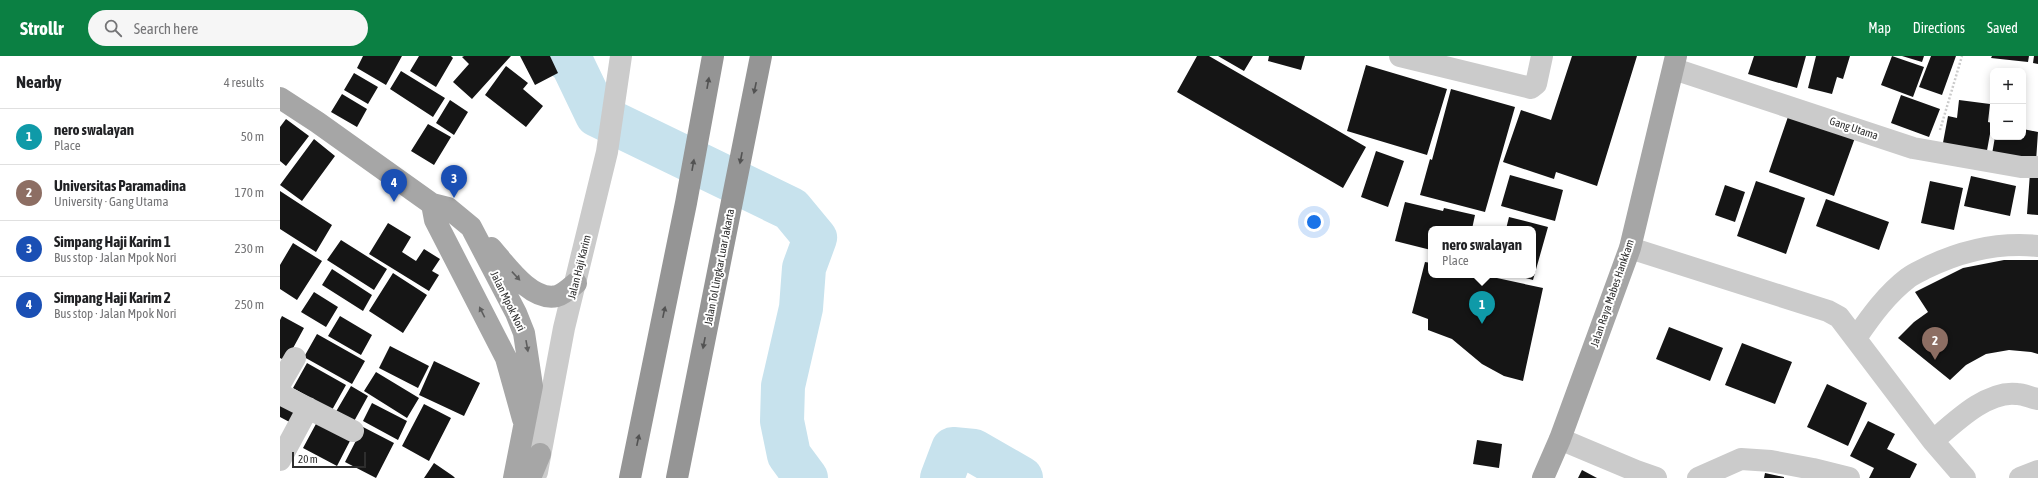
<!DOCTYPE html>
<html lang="en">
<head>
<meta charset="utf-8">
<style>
	:root { --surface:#fff; --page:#f6f6f6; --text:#202124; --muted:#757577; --line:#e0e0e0; --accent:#0b8043 }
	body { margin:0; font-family:"Asap Condensed",sans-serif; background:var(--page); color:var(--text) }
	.controls { position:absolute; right:12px; top:12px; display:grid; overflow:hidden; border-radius:8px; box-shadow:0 2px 10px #0003 }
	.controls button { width:36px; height:36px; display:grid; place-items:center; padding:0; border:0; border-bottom:1px solid var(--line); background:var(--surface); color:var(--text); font:20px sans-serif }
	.scale { position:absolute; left:12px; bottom:10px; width:74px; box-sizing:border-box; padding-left:4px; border:2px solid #2e2e2e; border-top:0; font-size:11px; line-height:14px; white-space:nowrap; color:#2e2e2e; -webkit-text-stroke:3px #fff; paint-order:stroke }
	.you { position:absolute; left:1034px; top:166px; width:14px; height:14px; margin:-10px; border:3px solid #fff; border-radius:50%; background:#1a73e8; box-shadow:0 0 0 6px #1a73e833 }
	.badge { display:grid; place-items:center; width:26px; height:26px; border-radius:50%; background:var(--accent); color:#fff; font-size:13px; font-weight:700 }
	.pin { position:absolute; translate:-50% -33px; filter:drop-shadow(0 1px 2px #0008) }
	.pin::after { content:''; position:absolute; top:21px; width:14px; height:12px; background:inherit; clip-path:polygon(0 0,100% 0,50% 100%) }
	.popup { position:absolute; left:1148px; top:170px; width:108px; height:52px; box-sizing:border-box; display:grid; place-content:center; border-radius:8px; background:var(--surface); filter:drop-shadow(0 1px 3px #0005); font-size:13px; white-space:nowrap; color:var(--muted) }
	.popup b { font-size:15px; color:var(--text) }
	.popup::after { content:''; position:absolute; left:50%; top:100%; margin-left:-8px; border:8px solid transparent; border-top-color:var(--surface) }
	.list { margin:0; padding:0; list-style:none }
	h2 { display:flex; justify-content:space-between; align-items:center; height:52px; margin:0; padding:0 16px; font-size:17px }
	h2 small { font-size:13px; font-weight:400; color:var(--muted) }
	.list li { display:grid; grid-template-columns:26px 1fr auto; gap:12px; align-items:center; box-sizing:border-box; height:56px; padding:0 16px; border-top:1px solid var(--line) }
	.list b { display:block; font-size:15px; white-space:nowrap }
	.list p { margin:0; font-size:13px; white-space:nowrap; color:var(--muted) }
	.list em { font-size:13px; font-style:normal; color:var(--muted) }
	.icon { flex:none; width:22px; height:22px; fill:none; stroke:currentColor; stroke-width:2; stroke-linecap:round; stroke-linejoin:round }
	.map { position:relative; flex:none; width:1758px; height:422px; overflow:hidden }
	header { display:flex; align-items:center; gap:24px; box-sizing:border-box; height:56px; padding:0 20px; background:var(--accent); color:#fff }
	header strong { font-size:19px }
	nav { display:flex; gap:22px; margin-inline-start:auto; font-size:14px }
	.search { width:280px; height:36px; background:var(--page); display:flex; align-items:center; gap:10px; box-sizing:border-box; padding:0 14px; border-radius:22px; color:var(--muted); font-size:15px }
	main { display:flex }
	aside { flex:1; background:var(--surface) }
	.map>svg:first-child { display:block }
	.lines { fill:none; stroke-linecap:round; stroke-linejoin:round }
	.river { stroke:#c7e2ed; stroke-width:44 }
	.building { fill:#151515 }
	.path { stroke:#cbcbcb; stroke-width:2.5; stroke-dasharray:2 2; stroke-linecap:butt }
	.minor { stroke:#cbcbcb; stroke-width:22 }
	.major { stroke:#a6a6a6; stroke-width:22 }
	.highway { stroke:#959595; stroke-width:22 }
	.oneway { fill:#525252 }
	.oneway2 { fill:#5e5e5e }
	.labels { text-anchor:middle; stroke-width:4; stroke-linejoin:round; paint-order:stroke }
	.street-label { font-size:11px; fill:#2e2e2e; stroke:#fff }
</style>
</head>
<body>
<header>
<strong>Strollr</strong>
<div class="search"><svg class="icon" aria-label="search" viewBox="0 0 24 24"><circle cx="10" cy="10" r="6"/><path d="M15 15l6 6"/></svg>Search here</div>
<nav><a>Map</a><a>Directions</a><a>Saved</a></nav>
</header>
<main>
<aside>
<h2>Nearby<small>4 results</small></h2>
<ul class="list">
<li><span class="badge" style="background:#0f9aa8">1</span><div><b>nero swalayan</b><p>Place</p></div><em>50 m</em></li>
<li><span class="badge" style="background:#8d6e63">2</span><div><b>Universitas Paramadina</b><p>University · Gang Utama</p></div><em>170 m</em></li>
<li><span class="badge" style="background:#1a4fb4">3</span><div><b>Simpang Haji Karim 1</b><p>Bus stop · Jalan Mpok Nori</p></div><em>230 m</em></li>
<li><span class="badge" style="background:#1a4fb4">4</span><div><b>Simpang Haji Karim 2</b><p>Bus stop · Jalan Mpok Nori</p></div><em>250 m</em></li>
</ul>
</aside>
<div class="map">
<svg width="1758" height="422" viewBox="0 0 1758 422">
	<rect width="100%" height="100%" fill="#fff"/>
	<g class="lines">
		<path class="river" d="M284 0 293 9 317 59 511 153 535 182 524 212 521 252 503 330 502 365 509 399 526 422
			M662 422 673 393 694 395 741 422"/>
	</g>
	<path class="building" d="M83 0H122L106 29 77 12Z
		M139 0H171L173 2 156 31 130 15Z
		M184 0H231L192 43 173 26 189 8 182 1Z
		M240 0H270L278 17 255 29Z
		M917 0H929L1086 91 1063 132 897 36Z
		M938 0H973L964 15Z
		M989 0H1025L1021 14 988 5Z
		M1292 0H1357L1317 130 1276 116 1274 123 1223 106 1241 54 1271 64Z
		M1474 0H1526L1517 32 1468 18Z
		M1536 0H1570L1563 23 1557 21 1552 38 1528 32Z
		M1612 0 1644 11 1633 41 1601 29Z
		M1622 0H1644L1642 6Z
		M1651 0H1676L1662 39 1639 31Z
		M1712 0H1749L1748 6 1711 2Z
		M1754 0H1758V8L1753 7Z
		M1086 9 1167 33 1147 99 1067 75Z
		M226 10 248 27 243 33 263 50 246 71 205 39Z
		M121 15 165 42 153 61 110 33Z
		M74 17 98 31 88 48 64 34Z
		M1171 33 1235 51 1205 156 1140 139 1150 103 1152 104Z
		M62 38 87 53 77 71 51 56Z
		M1621 39 1660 53 1649 81 1611 67Z
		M170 44 188 56 174 79 156 67Z
		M1679 44 1710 48 1708 66 1712 67 1706 100 1662 92 1668 60 1677 62Z
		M1510 55 1576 79 1554 140 1489 116Z
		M6 63 29 80 6 110 0 105V71Z
		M148 68 171 81 154 109 131 95Z
		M1743 73 1758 76 1756 105 1712 98 1715 81H1743Z
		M34 83 55 100 22 145 0 129Z
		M1096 95 1124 105 1108 151 1081 141Z
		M1750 117 1758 118V159L1747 158Z
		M1230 119 1283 134 1275 165 1221 150Z
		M1691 120 1736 130 1730 160 1684 150Z
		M1476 125 1525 142 1506 198 1457 180Z
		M1650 125 1683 132 1674 174 1641 167Z
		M1445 129 1465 136 1455 166 1435 159Z
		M0 135 52 169 36 196 0 173Z
		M1546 143 1609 166 1599 194 1536 170Z
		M1125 146 1163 155 1164 152 1195 159 1192 173H1151V194L1115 185Z
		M1229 161 1268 171 1253 224 1235 219H1253V173H1226Z
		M108 167 131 181 122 196 136 205 144 193 160 203 152 215 159 219 149 235 89 198Z
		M61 184 107 213 94 234 47 204Z
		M13 187 42 205 17 244 0 233V209Z
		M1724 204H1758V298L1751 296 1729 294 1706 298 1686 309 1670 324 1618 282 1634 266 1648 256 1635 236 1683 212Z
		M1145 206 1151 207V219H1203L1263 232 1243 325 1224 320 1202 308 1172 283 1148 274V263L1132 257Z
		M52 213 92 239 83 255 42 229Z
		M113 217 147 239 123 277 89 255Z
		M34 236 58 251 46 271 21 256Z
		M2 260 24 272 6 305 0 302V264Z
		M60 260 92 279 81 299 48 280Z
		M1389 271 1443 292 1430 325 1376 303Z
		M37 278 85 305 72 328 24 301Z
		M1462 287 1512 306 1495 348 1445 329Z
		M110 290 149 310 138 332 99 312Z
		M154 305 200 327 184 360 139 339Z
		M27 307 66 329 52 354 13 332Z
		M96 316 139 342 127 362 84 335Z
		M1547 328 1587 347 1568 390 1527 371Z
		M71 330 88 340 72 369 54 359Z
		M0 340 25 354 17 370 0 361Z
		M92 347 127 365 118 384 83 365Z
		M144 348 171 362 149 405 122 390Z
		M1588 365 1615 378 1607 393 1637 408 1630 422H1589L1594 412 1570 400Z
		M37 366 71 383 57 410 23 392Z
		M83 371 114 387 96 422 65 406Z
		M1197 384 1222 388 1219 412 1193 408Z
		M154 407 173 420 175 422H144Z
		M1302 414 1317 422H1298Z
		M1485 417 1504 421V422H1484Z"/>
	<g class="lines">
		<path class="path" d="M1660 74 1682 0"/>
		<path class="minor" d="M1120 0 1251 32 1256 28 1262 0
			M1394 13 1633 92 1741 111H1758
			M1350 192 1548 255 1559 261 1653 385 1685 422
			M1576 282C1591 260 1607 238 1628 222 1633 218 1640 215 1646 212 1681 195 1719 186 1758 190
			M0 328 15 302
			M0 338 73 375
			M1280 383 1356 415 1376 422
			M1653 385C1674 367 1707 334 1737 338 1744 338 1751 342 1758 343
			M0 404 28 352
			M257 416 284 272 327 96 341 0
			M1418 422 1461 403 1491 405 1533 413 1569 422
			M1740 422 1758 415"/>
		<path class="major" d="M0 42 37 66 152 148 168 152 191 171 236 257 244 277 252 330 234 422
			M152 148 155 164 226 302 243 363
			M211 192C226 209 251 246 277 240 284 238 290 232 296 227
			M250 422 260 398
			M1263 422 1280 383 1350 192 1396 0"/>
		<path class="highway" d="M350 422 406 147 433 0
			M397 422 481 0"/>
	</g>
	<defs><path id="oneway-solid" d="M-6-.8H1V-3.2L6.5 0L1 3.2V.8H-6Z"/></defs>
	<g class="oneway">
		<use href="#oneway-solid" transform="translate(428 27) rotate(-80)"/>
		<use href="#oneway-solid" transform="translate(475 32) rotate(102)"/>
		<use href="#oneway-solid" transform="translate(461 102) rotate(101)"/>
		<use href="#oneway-solid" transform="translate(413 109) rotate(-80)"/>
		<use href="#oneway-solid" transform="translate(384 256) rotate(-78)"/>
		<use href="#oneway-solid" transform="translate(424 287) rotate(101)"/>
		<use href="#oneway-solid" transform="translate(358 384) rotate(-78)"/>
	</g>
	<g class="oneway2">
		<use href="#oneway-solid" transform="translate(236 220) rotate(47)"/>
		<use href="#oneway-solid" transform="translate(202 256) rotate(-117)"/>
		<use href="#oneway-solid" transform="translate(247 290) rotate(80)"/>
	</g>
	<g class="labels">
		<g class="street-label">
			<text transform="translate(1574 72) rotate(18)" y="4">Gang Utama</text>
			<text transform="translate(299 211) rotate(-76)" y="4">Jalan Haji Karim</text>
			<text transform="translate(439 211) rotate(-79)" y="4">Jalan Tol Lingkar Luar Jakarta</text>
			<text transform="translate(1332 237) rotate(-71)" y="4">Jalan Raya Mabes Hankkam</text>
			<text transform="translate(228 245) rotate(64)" y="4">Jalan Mpok Nori</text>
		</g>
	</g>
</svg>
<div class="controls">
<button>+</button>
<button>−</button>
</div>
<div class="scale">20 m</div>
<div class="you"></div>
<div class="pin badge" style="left:1202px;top:268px;background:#0f9aa8">1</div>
<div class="popup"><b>nero swalayan</b>Place</div>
<div class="pin badge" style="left:1655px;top:304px;background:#8d6e63">2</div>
<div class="pin badge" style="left:174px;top:142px;background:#1a4fb4">3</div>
<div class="pin badge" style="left:114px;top:146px;background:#1a4fb4">4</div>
</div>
</main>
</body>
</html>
